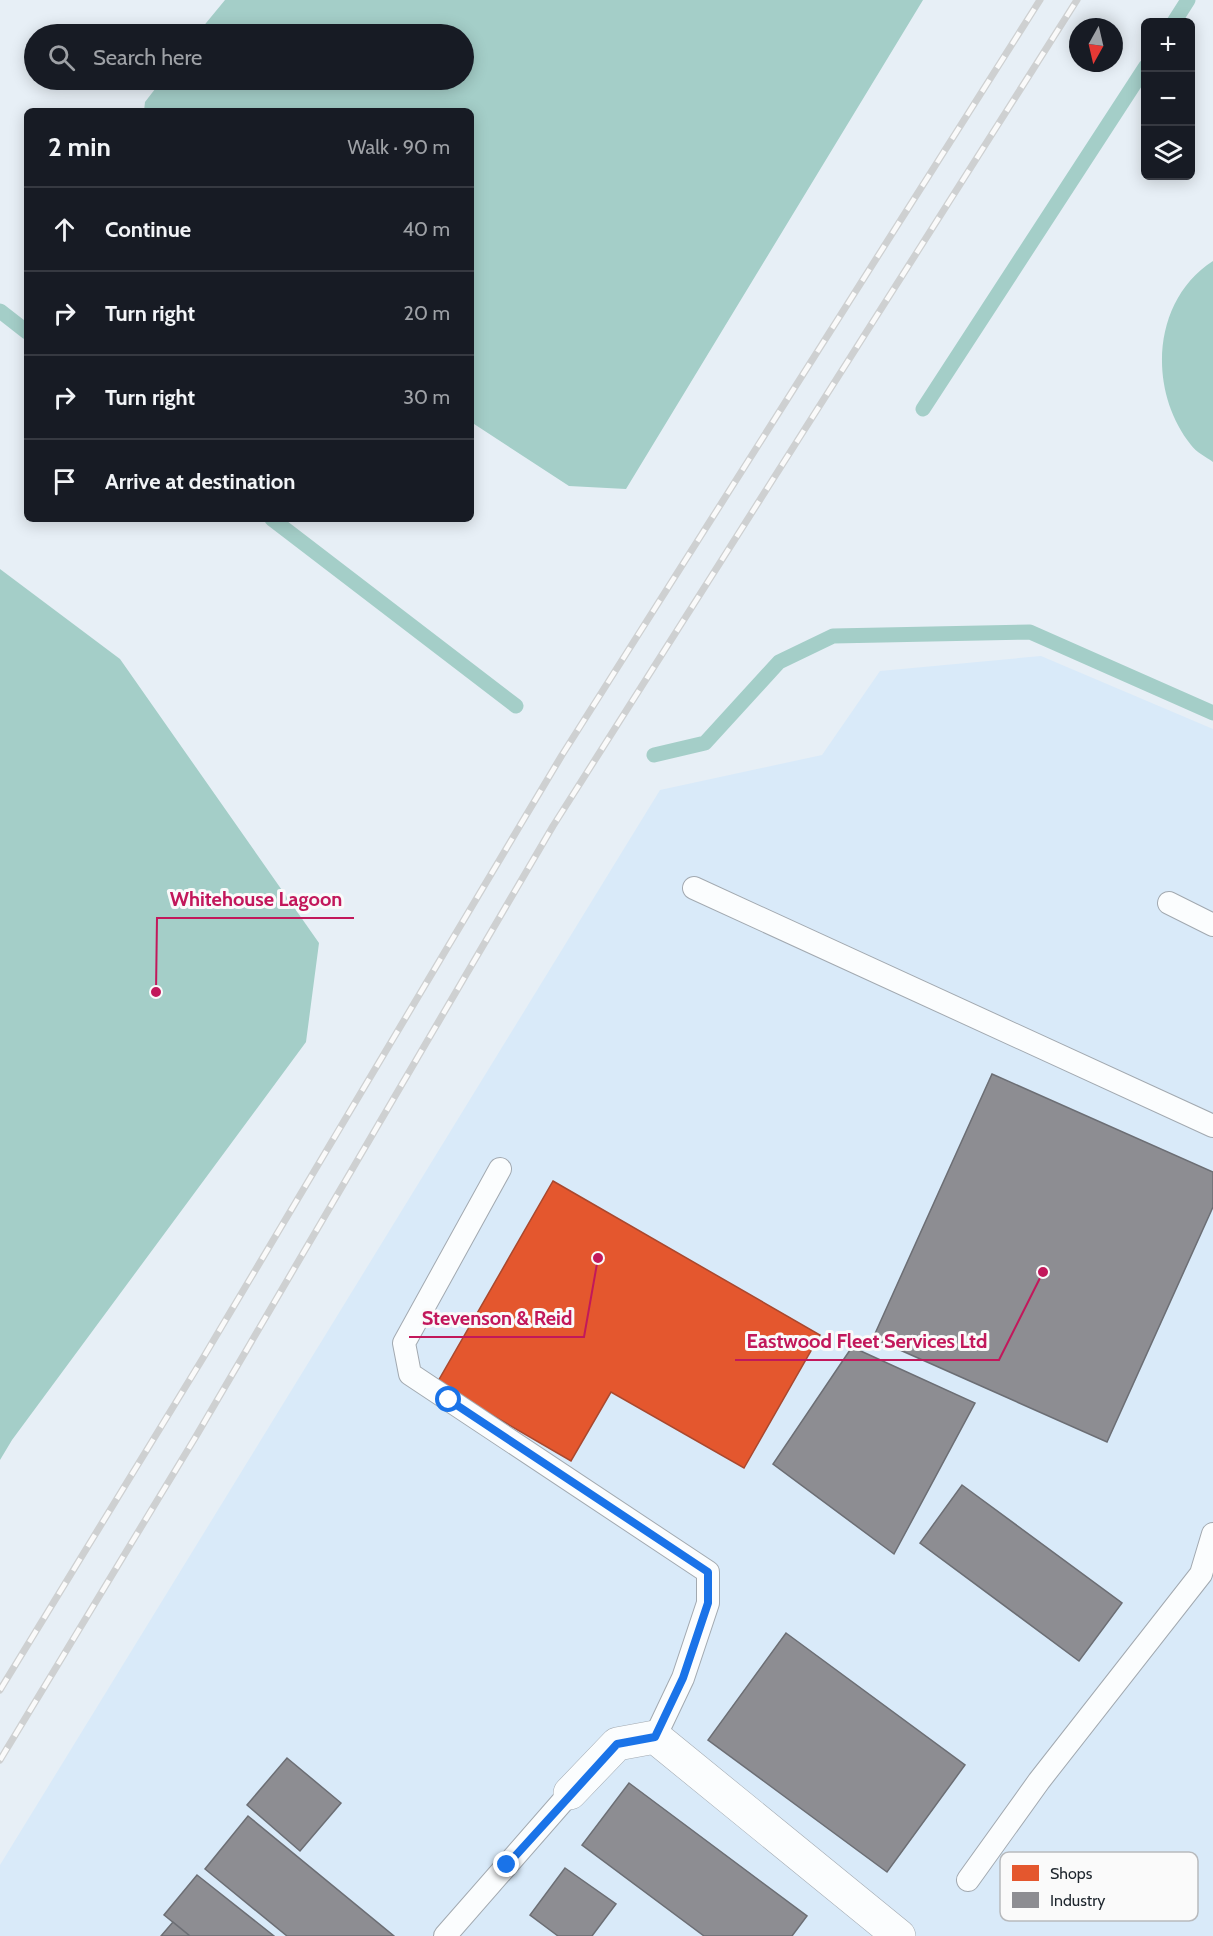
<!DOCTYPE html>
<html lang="en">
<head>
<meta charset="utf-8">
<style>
	:root { --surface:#171b24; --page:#20242c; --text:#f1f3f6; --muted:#9ea1a6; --line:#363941 }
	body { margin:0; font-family:Cabin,sans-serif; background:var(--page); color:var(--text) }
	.controls { position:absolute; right:18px; top:18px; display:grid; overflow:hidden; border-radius:9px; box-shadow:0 3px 15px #0003 }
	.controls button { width:54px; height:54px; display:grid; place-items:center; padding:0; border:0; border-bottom:2px solid var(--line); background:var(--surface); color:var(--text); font:30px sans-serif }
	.compass { position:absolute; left:1069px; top:18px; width:54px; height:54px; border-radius:50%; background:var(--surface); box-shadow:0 3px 15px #0003; rotate:188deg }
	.stop { position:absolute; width:18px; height:18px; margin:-14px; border:4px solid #1a73e8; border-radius:50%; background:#fff }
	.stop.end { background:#1a73e8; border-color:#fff; box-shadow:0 2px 6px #0008 }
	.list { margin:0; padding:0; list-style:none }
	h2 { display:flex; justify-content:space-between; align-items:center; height:78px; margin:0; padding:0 24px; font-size:26px }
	h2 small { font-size:20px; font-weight:400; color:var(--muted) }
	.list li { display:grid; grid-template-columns:39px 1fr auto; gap:18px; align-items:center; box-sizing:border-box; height:84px; padding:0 24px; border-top:2px solid var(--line) }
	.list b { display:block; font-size:22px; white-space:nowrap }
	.list em { font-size:20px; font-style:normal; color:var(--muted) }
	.icon { flex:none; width:33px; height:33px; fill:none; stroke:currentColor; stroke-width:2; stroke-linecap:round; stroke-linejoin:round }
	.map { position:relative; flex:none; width:1213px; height:1936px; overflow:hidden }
	.search { position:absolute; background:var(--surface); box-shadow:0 3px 15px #0003; left:24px; top:24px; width:450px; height:66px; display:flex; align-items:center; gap:15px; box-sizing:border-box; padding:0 21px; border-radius:33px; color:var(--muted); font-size:22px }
	.panel { position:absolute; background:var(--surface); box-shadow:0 3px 15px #0003; left:24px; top:108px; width:450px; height:414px; border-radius:9px }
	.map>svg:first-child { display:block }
	.built { fill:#d9eaf9 }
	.water { fill:#a4cec8 }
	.shops { fill:#e4572e; stroke:#a9482e; stroke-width:1.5 }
	.industry { fill:#8d8d92; stroke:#6c6e74; stroke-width:1.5 }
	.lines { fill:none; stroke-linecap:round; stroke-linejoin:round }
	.stream { stroke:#a4cec8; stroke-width:15 }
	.service-casing { stroke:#a2a9b0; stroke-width:24 }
	.minor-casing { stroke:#a2a9b0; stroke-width:34 }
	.service { stroke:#fbfdfe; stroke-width:22 }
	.minor { stroke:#fbfdfe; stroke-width:33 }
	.rail-casing { stroke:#ced0d1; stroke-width:7 }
	.rail { stroke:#fafafa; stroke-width:4.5; stroke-dasharray:14; stroke-linecap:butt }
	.route { stroke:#1a73e8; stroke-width:8 }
	.key { fill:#fafafa; stroke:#b8babd; stroke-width:1.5 }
	.key-label { font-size:16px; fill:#1e262e }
	.leader { fill:none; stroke:#c2185b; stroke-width:2 }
	.callout-dot { fill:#c2185b; stroke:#fafafa; stroke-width:2 }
	.callout-label { font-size:20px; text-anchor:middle; font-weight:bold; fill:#c2185b; stroke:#fafafa; stroke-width:6; stroke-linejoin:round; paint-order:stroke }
</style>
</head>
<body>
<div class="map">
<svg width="1213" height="1936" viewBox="0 0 1213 1936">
	<rect width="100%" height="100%" fill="#e7eff6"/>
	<path class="built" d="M1041 656 1213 729V1936H0V1865L660 790 822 755 880 671Z"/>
	<path class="water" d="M225 0H923L626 489 569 486 471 422V111H144L145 102 162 80H464V34H197Z
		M1213 261V462C1206 457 1196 452 1191 445 1147 390 1152 300 1213 261Z
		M0 569 120 659 319 943 306 1042 12 1440 0 1460Z"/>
	<path class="shops" d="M553 1181 820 1335 744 1468 611 1392 571 1461 437 1383Z"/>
	<path class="industry" d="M992 1074 1213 1172V1207L1107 1442 873 1338Z
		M852 1347 975 1403 894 1554 773 1464Z
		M962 1485 1122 1603 1079 1661 920 1543Z
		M786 1633 965 1765 887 1872 708 1740Z
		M287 1758 341 1803 300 1851 247 1805Z
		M629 1783 807 1916 792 1936H704L582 1845Z
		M248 1816 394 1936H287L205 1869Z
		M565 1868 616 1904 592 1936H558L530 1915Z
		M197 1875 274 1936H190L164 1915Z
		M173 1922 190 1936H161Z"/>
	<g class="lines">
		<path class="stream" d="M1174 22 1188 0
			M0 311 27 332
			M923 409 1146 66
			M272 519 516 706
			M654 755 705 743 779 662 833 636 1030 632 1213 713"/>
		<g class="service-casing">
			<path id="service" d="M694 888 1213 1126
				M1169 903 1213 925
				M500 1169 404 1343 410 1374 708 1572V1603L683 1678 655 1737
				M968 1880 1039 1781 1201 1574 1213 1534
				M445 1936 570 1793"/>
		</g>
		<g class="minor-casing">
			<path id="minor" d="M570 1793 617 1744 655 1737 899 1936"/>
		</g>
		<use href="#service" class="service"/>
		<use href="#minor" class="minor"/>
		<g class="rail-casing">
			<path id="rail" d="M0 1690 203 1358 562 755 1040 0
				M0 1760 195 1438 553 826 1077 0"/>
		</g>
		<use href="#rail" class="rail"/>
	</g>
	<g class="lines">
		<path class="route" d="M449 1400 708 1572V1603L683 1678 655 1737 617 1744 507 1865"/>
	</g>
	<rect x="1000" y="1852" width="198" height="69" rx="9" class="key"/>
	<rect x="1012" y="1865" width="27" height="16" fill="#e4572e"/>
	<rect x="1012" y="1892" width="27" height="16" fill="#8d8d92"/>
	<g class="key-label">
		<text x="1050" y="1879">Shops</text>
		<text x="1050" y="1906">Industry</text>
	</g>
	<path class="leader" d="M156 992L157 918H354M598 1258L584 1337H409M1043 1272L999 1360H735"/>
	<g class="callout-dot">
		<circle cx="156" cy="992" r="6"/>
		<circle cx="598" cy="1258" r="6"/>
		<circle cx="1043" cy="1272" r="6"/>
	</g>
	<g class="callout-label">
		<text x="256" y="906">Whitehouse Lagoon</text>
		<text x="497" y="1325">Stevenson &amp; Reid</text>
		<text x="867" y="1348">Eastwood Fleet Services Ltd</text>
	</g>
</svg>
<div class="controls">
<button>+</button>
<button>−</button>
<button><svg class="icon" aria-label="layers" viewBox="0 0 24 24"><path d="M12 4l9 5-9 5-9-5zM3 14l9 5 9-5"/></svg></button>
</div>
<svg class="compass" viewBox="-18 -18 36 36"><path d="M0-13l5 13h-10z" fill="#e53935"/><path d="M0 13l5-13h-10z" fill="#9ea1a6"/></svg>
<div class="stop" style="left:449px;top:1400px"></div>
<div class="stop end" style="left:507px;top:1865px"></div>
<div class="search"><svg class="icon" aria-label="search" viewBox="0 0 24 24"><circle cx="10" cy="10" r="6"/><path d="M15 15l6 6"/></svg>Search here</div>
<section class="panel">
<h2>2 min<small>Walk · 90 m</small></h2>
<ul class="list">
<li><svg class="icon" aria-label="ahead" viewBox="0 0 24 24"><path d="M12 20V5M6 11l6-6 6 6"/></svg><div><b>Continue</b></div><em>40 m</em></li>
<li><svg class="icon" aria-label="right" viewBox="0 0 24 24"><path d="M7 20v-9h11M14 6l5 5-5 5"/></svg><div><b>Turn right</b></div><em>20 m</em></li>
<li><svg class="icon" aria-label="right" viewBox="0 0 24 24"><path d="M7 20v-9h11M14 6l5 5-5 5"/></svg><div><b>Turn right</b></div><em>30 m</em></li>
<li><svg class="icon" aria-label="arrive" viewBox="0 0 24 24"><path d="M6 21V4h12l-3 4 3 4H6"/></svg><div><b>Arrive at destination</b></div></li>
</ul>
</section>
</div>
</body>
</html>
